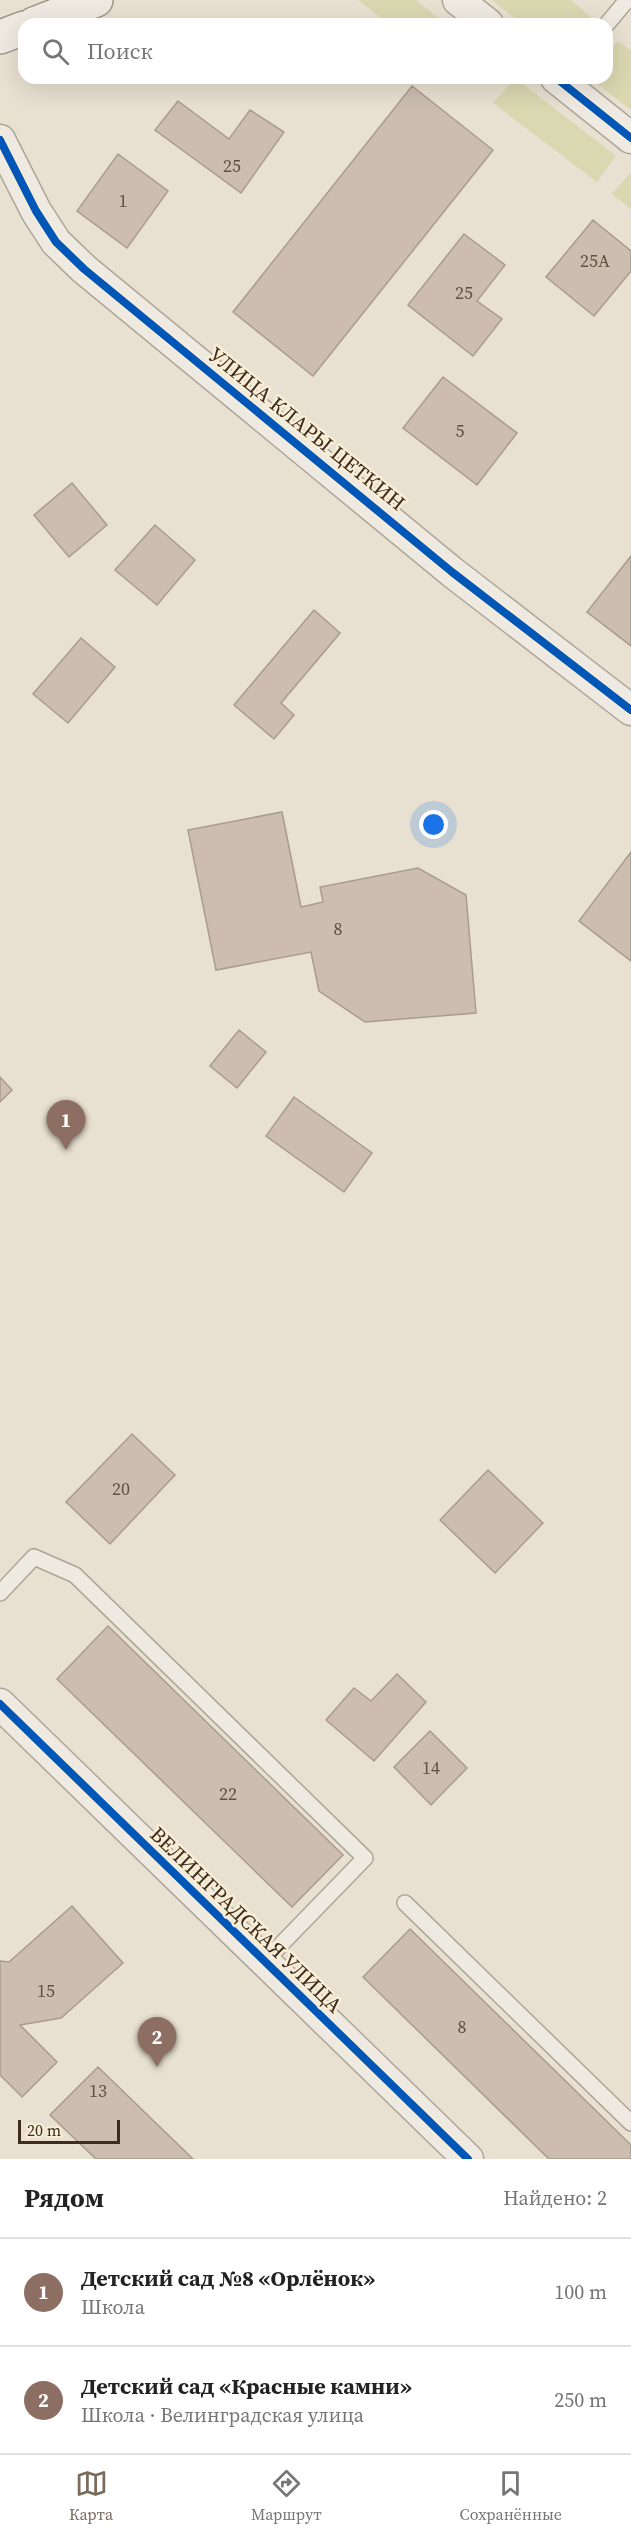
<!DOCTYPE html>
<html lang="ru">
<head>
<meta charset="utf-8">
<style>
	:root { --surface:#fff; --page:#f6f6f6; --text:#222; --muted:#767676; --line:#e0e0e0; --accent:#7a6b5c }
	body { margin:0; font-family:"Source Serif 4",serif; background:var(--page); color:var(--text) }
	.scale { position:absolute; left:18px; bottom:15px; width:102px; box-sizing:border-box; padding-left:6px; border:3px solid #3e2c1e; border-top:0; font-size:16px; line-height:21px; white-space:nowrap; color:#3e2c1e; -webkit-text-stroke:4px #f8edd5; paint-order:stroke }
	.you { position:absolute; left:434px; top:825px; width:21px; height:21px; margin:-15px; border:4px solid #fff; border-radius:50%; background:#1a73e8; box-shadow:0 0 0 9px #1a73e833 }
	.badge { display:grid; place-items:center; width:39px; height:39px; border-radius:50%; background:var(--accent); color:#fff; font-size:20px; font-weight:700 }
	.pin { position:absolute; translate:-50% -50px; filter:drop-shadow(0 2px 3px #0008) }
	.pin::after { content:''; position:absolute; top:32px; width:21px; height:18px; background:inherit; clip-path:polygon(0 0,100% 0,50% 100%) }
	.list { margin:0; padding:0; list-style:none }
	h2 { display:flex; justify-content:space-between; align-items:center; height:78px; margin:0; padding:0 24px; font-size:26px }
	h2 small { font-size:20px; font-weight:400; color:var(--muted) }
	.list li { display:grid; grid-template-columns:39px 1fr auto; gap:18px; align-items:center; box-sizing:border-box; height:108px; padding:0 24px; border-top:2px solid var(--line) }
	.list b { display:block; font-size:22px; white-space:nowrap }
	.list p { margin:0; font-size:20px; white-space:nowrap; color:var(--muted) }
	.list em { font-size:20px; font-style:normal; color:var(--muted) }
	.icon { flex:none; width:33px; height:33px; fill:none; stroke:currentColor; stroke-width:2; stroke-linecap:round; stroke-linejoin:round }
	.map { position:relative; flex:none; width:631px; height:2159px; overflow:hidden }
	.search { position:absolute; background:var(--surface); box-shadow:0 6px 24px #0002; left:18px; right:18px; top:18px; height:66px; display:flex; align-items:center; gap:15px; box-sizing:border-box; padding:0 21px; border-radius:18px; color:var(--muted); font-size:22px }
	.sheet { height:294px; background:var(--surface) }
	nav { display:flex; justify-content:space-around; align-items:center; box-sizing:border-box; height:84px; border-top:2px solid var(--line); background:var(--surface); font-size:16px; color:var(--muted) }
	nav a { display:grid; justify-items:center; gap:3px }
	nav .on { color:var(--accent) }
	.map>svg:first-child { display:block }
	.green { fill:#d9d8b1 }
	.building { fill:#ccbdb0; stroke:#a99b8e; stroke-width:1.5 }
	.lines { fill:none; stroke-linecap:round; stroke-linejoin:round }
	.service-casing { stroke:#ada598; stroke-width:18 }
	.minor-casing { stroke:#ada598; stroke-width:33 }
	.secondary-casing { stroke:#9d9488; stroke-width:36 }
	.service { stroke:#efeae1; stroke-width:15 }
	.minor { stroke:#efeae1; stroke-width:30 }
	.secondary { stroke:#efeae1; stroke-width:33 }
	.cycleway-casing { stroke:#f8edd5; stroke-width:11 }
	.cycleway { stroke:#0057b8; stroke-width:8 }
	.labels { text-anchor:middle; stroke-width:5; stroke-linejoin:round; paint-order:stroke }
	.number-label { font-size:18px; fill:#625042 }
	.street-label { font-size:21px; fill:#3e2c1e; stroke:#f8edd5 }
</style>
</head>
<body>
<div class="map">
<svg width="631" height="2159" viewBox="0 0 631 2159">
	<rect width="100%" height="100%" fill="#e8e0d0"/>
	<path class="green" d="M358 0H416L446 24H389Z
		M492 0H571L592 18 587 24H522Z
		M618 41 631 51V110L590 78H607V54Z
		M515 78 616 156 597 182 493 103Z
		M631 172V209L612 194Z"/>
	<path class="building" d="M412 86 493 150 313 376 233 312Z
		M178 101 229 139 250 110 284 132 241 193 155 130Z
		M118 154 168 191 127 248 77 211Z
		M593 220 631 251V271L594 316 546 277Z
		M464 234 505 265 477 301 502 319 473 356 408 305Z
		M443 377 517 433 477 485 403 428Z
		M72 483 107 525 69 557 34 515Z
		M155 525 195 560 157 605 115 570Z
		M631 556V646L587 612Z
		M314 610 340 633 281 703 294 715 274 739 234 705Z
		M81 638 115 667 68 723 33 694Z
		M282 812 301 907 323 902 320 887 418 868 466 895 476 1013 365 1022 319 991 311 952 216 970 188 830Z
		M631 852V961L579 921Z
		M239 1030 266 1052 237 1088 210 1066Z
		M0 1077 12 1090 0 1102Z
		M294 1097 372 1153 344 1192 266 1136Z
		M132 1434 175 1475 110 1544 66 1502Z
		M488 1470 543 1523 495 1573 440 1520Z
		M108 1626 343 1855 292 1907 57 1679Z
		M397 1674 426 1702 374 1761 326 1720 354 1688 371 1701Z
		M430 1731 467 1768 431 1805 394 1767Z
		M72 1906 123 1963 61 2018 20 2025 57 2062 22 2097 0 2075V1961L9 1962Z
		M410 1929 631 2145V2159H549L363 1977Z
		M98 2067 193 2159H96L50 2115Z"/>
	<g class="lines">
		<g class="service-casing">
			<path id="service" d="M607 24 627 0
				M0 1593 34 1557 75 1575 365 1858 263 1963
				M405 1903 631 2123"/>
		</g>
		<g class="minor-casing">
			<path id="minor" d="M458 0 488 24
				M556 78 631 138
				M0 140 36 211 56 242 84 269 452 572 631 710
				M0 1704 468 2159"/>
		</g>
		<g class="secondary-casing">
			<path id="secondary" d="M34 24 96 0
				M0 37 24 28"/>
		</g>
		<use href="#service" class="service"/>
		<use href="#minor" class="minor"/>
		<use href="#secondary" class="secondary"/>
		<g class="cycleway-casing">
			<path id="cycleway" d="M556 78 631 138
				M0 140 36 211 56 242 84 269 452 572 631 710
				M0 1704 468 2159"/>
		</g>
		<use href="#cycleway" class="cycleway"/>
	</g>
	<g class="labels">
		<g class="number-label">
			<text x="232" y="172">25</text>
			<text x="123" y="207">1</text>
			<text x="595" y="267">25А</text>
			<text x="464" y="299">25</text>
			<text x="460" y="437">5</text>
			<text x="338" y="935">8</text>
			<text x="121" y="1495">20</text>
			<text x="431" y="1774">14</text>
			<text x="228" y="1800">22</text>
			<text x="46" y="1997">15</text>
			<text x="462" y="2033">8</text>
			<text x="98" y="2097">13</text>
		</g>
		<g class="street-label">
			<text transform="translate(307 429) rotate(39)" y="7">УЛИЦА КЛАРЫ ЦЕТКИН</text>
			<text transform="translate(246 1920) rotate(44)" y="7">ВЕЛИНГРАДСКАЯ УЛИЦА</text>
		</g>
	</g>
</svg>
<div class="scale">20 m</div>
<div class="you"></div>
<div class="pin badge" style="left:66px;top:1150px;background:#8d6e63">1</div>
<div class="pin badge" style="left:157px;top:2067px;background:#8d6e63">2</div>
<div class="search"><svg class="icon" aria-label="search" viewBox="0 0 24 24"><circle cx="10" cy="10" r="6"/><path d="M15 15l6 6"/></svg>Поиск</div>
</div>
<section class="sheet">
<h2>Рядом<small>Найдено: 2</small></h2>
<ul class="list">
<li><span class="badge" style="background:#8d6e63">1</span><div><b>Детский сад №8 «Орлёнок»</b><p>Школа</p></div><em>100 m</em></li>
<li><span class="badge" style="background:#8d6e63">2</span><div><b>Детский сад «Красные камни»</b><p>Школа · Велинградская улица</p></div><em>250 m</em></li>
</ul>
</section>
<nav>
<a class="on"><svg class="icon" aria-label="map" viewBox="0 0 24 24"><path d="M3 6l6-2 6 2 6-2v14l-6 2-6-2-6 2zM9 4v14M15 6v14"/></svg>Карта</a>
<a><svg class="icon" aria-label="directions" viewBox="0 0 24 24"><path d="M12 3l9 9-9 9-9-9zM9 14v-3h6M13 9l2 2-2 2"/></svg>Маршрут</a>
<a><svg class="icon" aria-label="saved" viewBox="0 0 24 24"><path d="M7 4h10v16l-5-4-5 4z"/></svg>Сохранённые</a>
</nav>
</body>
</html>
